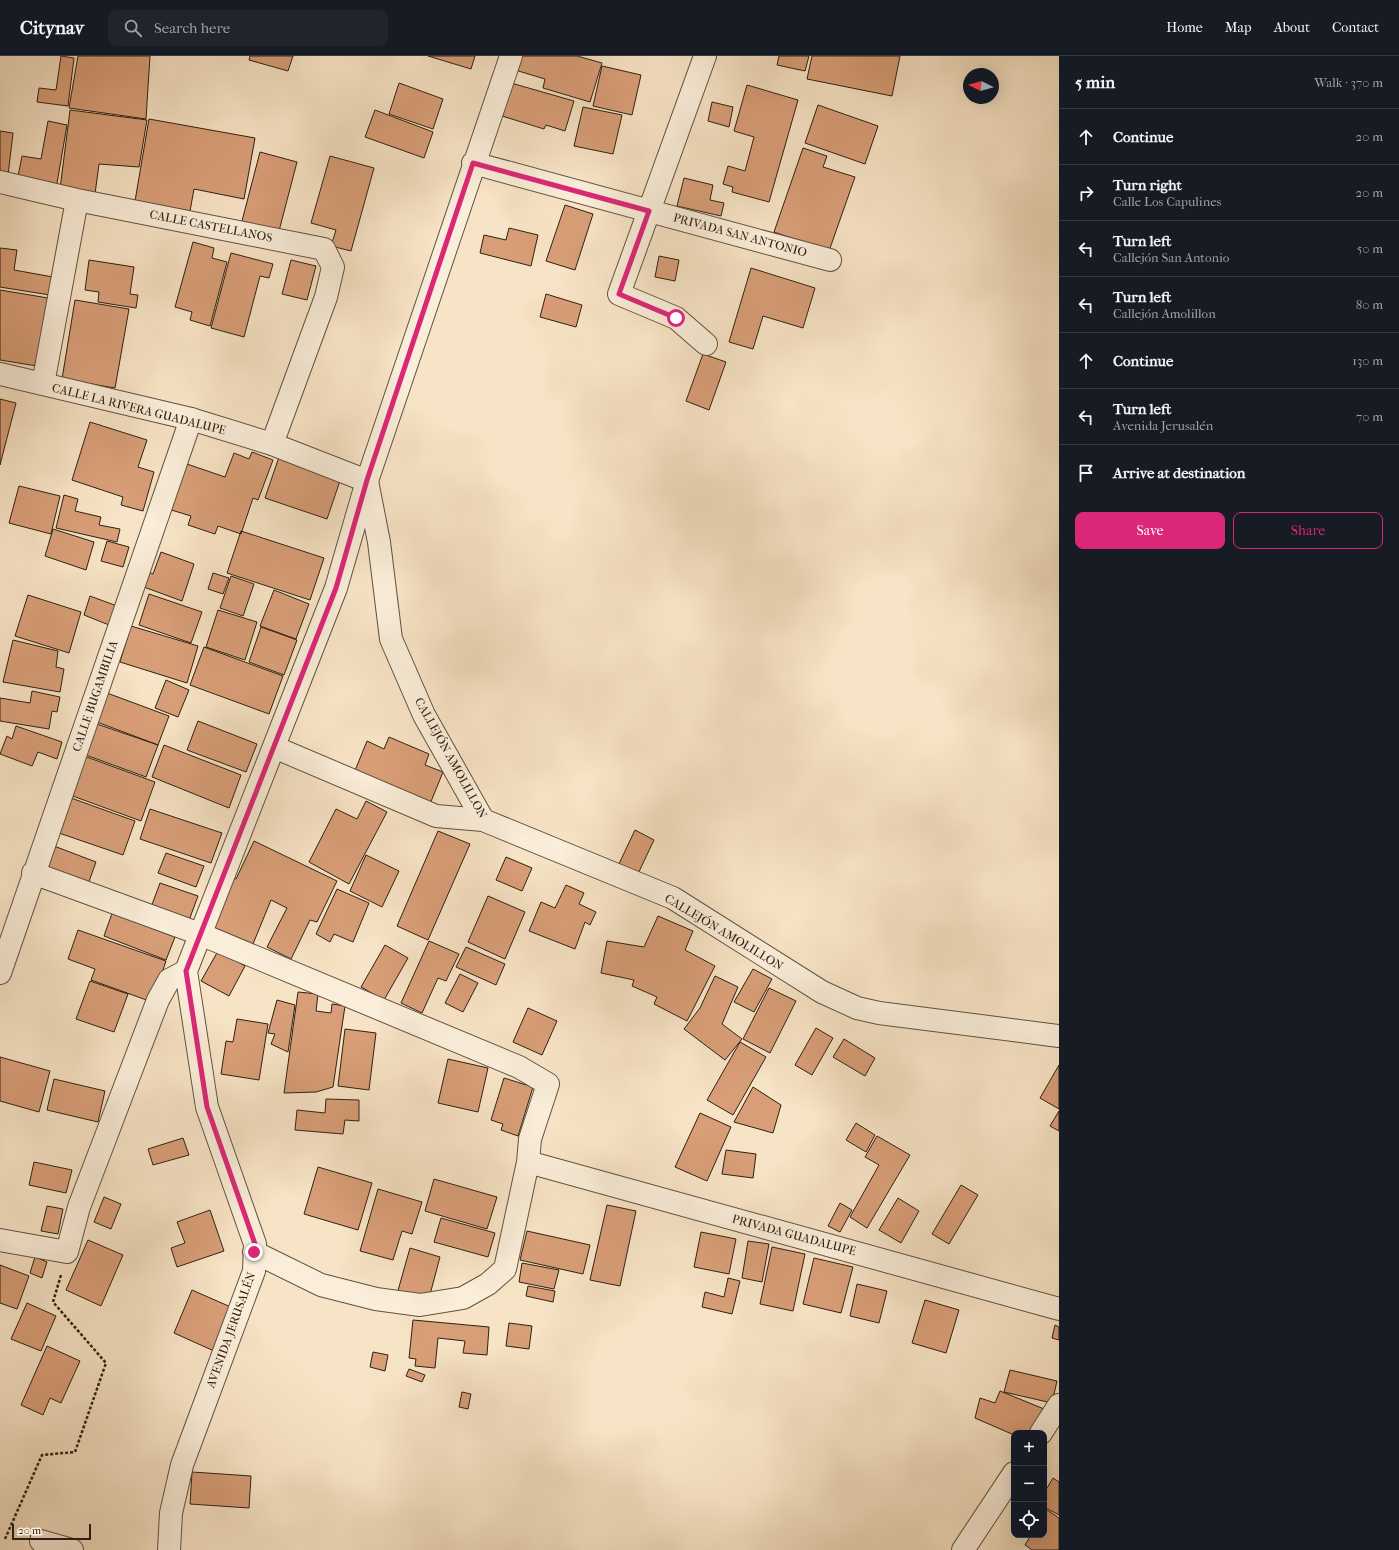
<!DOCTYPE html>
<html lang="en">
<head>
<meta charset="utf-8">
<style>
	:root { --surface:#171b24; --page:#20242c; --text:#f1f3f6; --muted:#9ea1a6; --line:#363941; --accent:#db2777 }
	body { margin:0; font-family:"IM FELL French Canon",serif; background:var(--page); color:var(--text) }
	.controls { position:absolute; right:12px; bottom:12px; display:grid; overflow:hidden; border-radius:8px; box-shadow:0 4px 16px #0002 }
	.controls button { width:36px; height:36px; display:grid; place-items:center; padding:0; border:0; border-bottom:1px solid var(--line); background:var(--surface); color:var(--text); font:20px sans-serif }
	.compass { position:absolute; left:963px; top:12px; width:36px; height:36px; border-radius:50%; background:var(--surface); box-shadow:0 4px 16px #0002; rotate:276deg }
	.scale { position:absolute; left:12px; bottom:10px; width:79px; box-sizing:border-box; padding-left:4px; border:2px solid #2e2111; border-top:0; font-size:11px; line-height:14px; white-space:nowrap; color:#2e2111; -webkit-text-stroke:3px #faedd9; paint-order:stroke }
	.stop { position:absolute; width:12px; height:12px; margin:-9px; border:3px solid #db2777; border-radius:50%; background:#fff }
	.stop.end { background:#db2777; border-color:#fff; box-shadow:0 1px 4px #0008 }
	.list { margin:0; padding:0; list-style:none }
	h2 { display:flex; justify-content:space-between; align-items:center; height:52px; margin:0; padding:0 16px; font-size:17px }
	h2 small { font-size:13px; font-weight:400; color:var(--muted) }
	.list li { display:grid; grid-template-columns:26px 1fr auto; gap:12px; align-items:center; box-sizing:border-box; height:56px; padding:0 16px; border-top:1px solid var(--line) }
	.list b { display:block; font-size:15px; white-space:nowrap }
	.list p { margin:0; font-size:13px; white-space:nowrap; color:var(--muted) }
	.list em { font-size:13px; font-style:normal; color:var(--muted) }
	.actions { display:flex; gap:8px; padding:12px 16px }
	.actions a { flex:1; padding:9px 0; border:1px solid var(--accent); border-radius:8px; text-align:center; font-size:14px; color:var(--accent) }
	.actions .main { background:var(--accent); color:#fff }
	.icon { flex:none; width:22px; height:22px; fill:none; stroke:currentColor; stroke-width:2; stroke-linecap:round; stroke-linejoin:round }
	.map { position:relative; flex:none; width:1059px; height:1494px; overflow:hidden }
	header { display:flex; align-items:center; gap:24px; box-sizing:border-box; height:56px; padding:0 20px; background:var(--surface); border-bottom:1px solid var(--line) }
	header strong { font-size:19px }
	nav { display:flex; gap:22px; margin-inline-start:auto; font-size:14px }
	.search { width:280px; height:36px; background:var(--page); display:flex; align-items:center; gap:10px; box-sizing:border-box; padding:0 14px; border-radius:8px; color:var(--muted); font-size:15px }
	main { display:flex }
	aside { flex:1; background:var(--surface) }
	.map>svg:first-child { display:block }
	.building { fill:#d89e78; stroke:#2e2111 }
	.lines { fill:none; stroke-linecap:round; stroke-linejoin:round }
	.minor-casing { stroke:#60523e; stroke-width:24 }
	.tertiary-casing { stroke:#60523e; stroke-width:24 }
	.path { stroke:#2e2111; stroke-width:2.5; stroke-dasharray:3 2; stroke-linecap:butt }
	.minor { stroke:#faedd9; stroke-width:22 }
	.tertiary { stroke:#faedd9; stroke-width:22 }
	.route { stroke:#db2777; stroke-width:5 }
	.labels { text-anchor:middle; stroke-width:3; stroke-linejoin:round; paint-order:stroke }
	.street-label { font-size:12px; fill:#2e2111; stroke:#faedd9 }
</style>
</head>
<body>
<header>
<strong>Citynav</strong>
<div class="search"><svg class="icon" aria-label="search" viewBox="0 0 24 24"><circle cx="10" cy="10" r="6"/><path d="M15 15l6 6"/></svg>Search here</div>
<nav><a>Home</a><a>Map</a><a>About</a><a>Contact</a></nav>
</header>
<main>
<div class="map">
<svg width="1059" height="1494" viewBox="0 0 1059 1494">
	<rect width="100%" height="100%" fill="#f7e3c5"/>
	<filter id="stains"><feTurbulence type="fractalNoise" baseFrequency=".005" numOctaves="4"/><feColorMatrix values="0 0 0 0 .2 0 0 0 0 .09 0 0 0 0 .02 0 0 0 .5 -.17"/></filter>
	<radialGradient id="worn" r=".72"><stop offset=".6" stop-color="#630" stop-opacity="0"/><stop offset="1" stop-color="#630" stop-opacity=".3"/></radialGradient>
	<path class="building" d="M61 0 74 2 68 50 37 46 39 32 56 34Z
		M78 0H150L146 63 69 52Z
		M250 0H293L288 15 249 4Z
		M428 0H475L471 13Z
		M519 0H577L602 7 590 46 543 32 545 23 515 14Z
		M779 0H809L805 15 777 9Z
		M812 0H900L892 40 807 23Z
		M602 10 641 19 632 59 593 50Z
		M399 27 443 43 433 73 389 58Z
		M511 27 574 45 565 75 546 69 544 73 502 60Z
		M747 29 798 44 769 146 732 136 733 131 723 128 728 110 745 115 754 81 734 75Z
		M712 46 733 51 729 71 708 65Z
		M818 49 878 70 865 108 805 87Z
		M583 51 622 59 613 98 574 90Z
		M70 54 147 64 139 111 99 108 95 138 60 133Z
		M375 54 433 76 424 102 365 81Z
		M149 63 255 82 244 143 194 133 190 155 135 145Z
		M48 65 67 69 56 133 17 126 22 100 41 103Z
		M0 75 13 77 8 119 0 118Z
		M803 92 827 100 823 111 855 121 829 195 774 176Z
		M260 96 297 106 279 175 242 165Z
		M330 100 374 112 351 195 331 190 336 174 311 167Z
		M684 122 713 129 710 144 724 147 721 160 677 150Z
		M565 149 593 158 575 214 546 205Z
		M509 172 538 179 531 210 480 197 484 179 506 184Z
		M193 186 214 192 212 202 227 206 210 270 190 264 192 256 175 251Z
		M0 192 17 194 14 214 53 221 50 239 0 231Z
		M231 197 273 208 269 222 260 220 244 281 211 272Z
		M659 200 679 204 675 225 655 221Z
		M89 204 134 211 130 238 138 239 136 252 98 246 99 236 85 234Z
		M291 204 316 210 307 244 282 238Z
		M751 212 815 232 803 272 763 260 753 293 729 286Z
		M0 234 48 242 37 310 0 304Z
		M546 238 582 249 576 271 540 261Z
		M75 244 129 253 115 332 62 323Z
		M703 298 726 306 709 354 686 345Z
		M0 343 16 347 0 409Z
		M90 366 147 384 138 411 154 416 143 455 121 449 123 441 72 424Z
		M252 396 273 404 258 444 253 442 241 478 218 470 215 478 188 469 191 460 168 453 184 407 225 421 234 397 249 403Z
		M279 401 341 422 327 463 265 442Z
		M19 430 60 440 51 478 9 467Z
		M64 439 78 443 75 455 101 461 99 469 120 473 117 486 56 472Z
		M53 473 94 486 86 514 45 500Z
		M241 475 324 502 310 544 227 517Z
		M107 485 129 491 123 511 101 505Z
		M161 496 194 508 182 545 141 530 146 515 153 518Z
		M213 517 229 522 223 538 208 533Z
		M231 520 254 528 243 560 220 552Z
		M274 534 309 548 296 583 260 570Z
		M149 538 202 556 191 587 139 569Z
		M28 539 81 556 69 597 15 580Z
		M90 540 117 550 109 569 84 559Z
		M218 554 257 566 245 604 206 591Z
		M131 570 198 590 187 627 120 606Z
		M261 571 297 584 284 619 249 606Z
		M13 584 58 595 56 611 64 613 60 636 3 626Z
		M204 591 283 620 269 658 190 629Z
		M166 624 189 634 178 661 155 652Z
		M32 635 60 641 57 656 52 655 49 673 0 665V642L30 647Z
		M107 637 169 660 158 689 97 666Z
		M198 665 257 688 246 716 187 694Z
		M94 667 158 689 146 721 83 698Z
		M16 670 62 686 57 703 38 696 32 710 0 698 7 680 12 683Z
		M389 681 429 698 425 709 443 716 430 748 354 717 367 685 384 693Z
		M164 689 241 719 229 752 152 721Z
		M84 700 155 726 141 765 70 739Z
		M71 742 135 765 123 799 59 777Z
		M366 745 387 756 349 828 309 806 336 753 357 763Z
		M150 753 222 777 211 807 140 783Z
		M635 774 654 784 636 822 617 812Z
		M438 775 470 788 428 884 397 870Z
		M254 785 337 825 317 866 310 864 291 903 267 891 287 852 271 844 253 888 213 871 233 822 236 823Z
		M54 790 96 806 87 831 45 815Z
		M166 797 204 810 196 831 158 817Z
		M366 799 399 815 382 851 350 835Z
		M506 801 532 812 522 835 496 824Z
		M160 827 198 840 188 867 150 854Z
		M566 829 584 837 579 848 596 856 590 869 585 866 575 893 529 875 541 846 555 852Z
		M337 833 369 847 353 886 334 878 330 886 316 878Z
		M488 840 525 856 505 903 468 886Z
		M115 849 153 864 151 872 175 881 166 904 104 880Z
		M658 860 693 875 685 894 715 910 687 965 654 948 657 941 632 930 634 924 601 917 607 885 644 891Z
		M78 874 166 905 152 946 91 924 95 913 68 903Z
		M429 885 459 898 446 925 438 922 422 957 401 947Z
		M385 889 408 902 384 944 361 931Z
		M466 891 505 908 496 929 456 911Z
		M218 895 245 910 229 940 201 925Z
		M753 913 772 923 754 956 734 946Z
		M460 918 478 927 463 956 445 947Z
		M715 920 738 931 722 968 742 983 725 1004 684 973 700 952Z
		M90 925 128 938 114 976 76 963Z
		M769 932 796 945 770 997 743 983Z
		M298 936 318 938 316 955 331 957 332 948 345 950 333 1031 316 1036 284 1037Z
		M277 944 295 949 288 996 271 988 275 978 268 977Z
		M528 952 557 965 542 999 513 986Z
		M237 963 268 968 259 1024 221 1018 226 985 233 986Z
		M816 972 833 982 812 1019 795 1009Z
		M345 973 376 977 369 1034 338 1030Z
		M844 983 875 1002 865 1020 833 1001Z
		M740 986 766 1001 733 1059 707 1044Z
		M0 1001 50 1015 39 1056 0 1045Z
		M448 1003 488 1012 478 1056 438 1047Z
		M1059 1009V1053L1040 1042Z
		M504 1022 533 1031 518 1080 501 1074 503 1068 491 1064Z
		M54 1023 105 1035 98 1066 47 1054Z
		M753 1031 781 1049 773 1077 734 1066Z
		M326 1043 359 1044V1065L345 1064 343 1078 295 1074 297 1054 325 1057Z
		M1059 1055V1075L1050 1070Z
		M700 1057 731 1071 707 1125 675 1111Z
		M856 1067 875 1079 866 1096 846 1084Z
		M877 1080 910 1099 867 1172 850 1161 879 1109 865 1101Z
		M183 1082 189 1099 153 1109 148 1093Z
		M726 1094 756 1098 753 1122 722 1118Z
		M34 1106 72 1114 66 1137 29 1129Z
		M318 1111 372 1127 358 1174 304 1158Z
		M434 1123 497 1141 487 1173 425 1155Z
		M961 1129 978 1139 949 1188 932 1178Z
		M378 1133 422 1146 412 1178 402 1175 393 1204 360 1195Z
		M104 1141 121 1148 111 1173 94 1166Z
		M898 1142 919 1155 901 1187 879 1174Z
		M840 1147 852 1154 840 1176 828 1170Z
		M607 1149 636 1155 620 1230 590 1224Z
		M47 1150 63 1153 58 1178 41 1175Z
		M210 1154 224 1195 177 1211 171 1192 185 1187 177 1166Z
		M441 1162 495 1177 488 1201 434 1186Z
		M527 1175 590 1189 583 1218 520 1204Z
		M701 1176 736 1183 729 1218 694 1211Z
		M88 1184 123 1199 101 1250 66 1234Z
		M748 1185 769 1188 762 1226 742 1222Z
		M772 1191 805 1198 793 1255 760 1248Z
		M410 1192 440 1201 428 1246 397 1238Z
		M35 1201 47 1206 42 1222 30 1217Z
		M814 1202 853 1211 841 1257 803 1248Z
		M522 1207 559 1214 554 1233 519 1226Z
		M0 1209 29 1220 17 1253 0 1247Z
		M728 1222 740 1225 732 1258 702 1251 705 1236 724 1241Z
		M857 1228 887 1235 879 1267 850 1260Z
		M528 1230 555 1235 553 1246 526 1240Z
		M192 1234 233 1252 214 1295 174 1277Z
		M925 1244 959 1254 946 1297 912 1287Z
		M27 1247 56 1260 41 1295 11 1283Z
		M413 1264 489 1271 487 1299 463 1297 465 1285 438 1282 435 1312 415 1310 416 1303 409 1302Z
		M509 1267 532 1270 529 1293 506 1290Z
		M1055 1269 1059 1271V1284L1052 1282Z
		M47 1290 80 1305 61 1347 50 1342 43 1359 21 1349Z
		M373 1296 388 1299 385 1315 370 1311Z
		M409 1313 425 1319 422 1326 406 1320Z
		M1010 1314 1057 1325 1052 1347 1004 1336Z
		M1000 1335 1044 1353 1035 1377H1014V1379L975 1362 980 1342 995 1347Z
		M462 1336 471 1338 468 1353 459 1351Z
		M192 1416 251 1420 249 1452 190 1448Z
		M1053 1422 1059 1426V1459L1044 1451V1437Z
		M1044 1452 1059 1462V1494H1032L1025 1489 1031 1479H1044Z"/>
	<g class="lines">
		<g class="minor-casing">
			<path id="minor" d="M705 0 619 238 676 262 706 288
				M473 107 830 204
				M0 126 77 144 324 193 333 211 326 241 272 388
				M43 328 77 144
				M274 691 436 760 483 764
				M33 817 200 878 519 1011 548 1028 530 1083 528 1106 505 1213 488 1228 463 1242 420 1249 376 1243 321 1229 254 1196
				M0 917 191 363
				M528 1106 1059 1253
				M0 1184 67 1196 79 1151 158 944 169 924 186 915 336 532 367 425 511 0
				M1041 1377 1059 1349
				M41 1485 72 1494
				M169 1494 171 1457 182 1409 254 1215 255 1188 207 1051 186 915
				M963 1494 1014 1417"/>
		</g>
		<g class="tertiary-casing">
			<path id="tertiary" d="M0 318 191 363 272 388 367 425 379 486 391 583 424 659 483 764 673 842 822 936 857 952 879 957 1059 980"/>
		</g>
		<path class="path" d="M5 1483 42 1399 75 1396 106 1307 53 1246 61 1219"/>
		<use href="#minor" class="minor"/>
		<use href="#tertiary" class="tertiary"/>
	</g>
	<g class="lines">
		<path class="route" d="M254 1196 255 1188 207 1051 186 915 336 532 367 424 473 107 649 155 619 238 676 262"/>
	</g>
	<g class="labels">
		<g class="street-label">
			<text transform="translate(211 170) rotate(11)" y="4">CALLE CASTELLANOS</text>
			<text transform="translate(740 179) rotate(15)" y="4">PRIVADA SAN ANTONIO</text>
			<text transform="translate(139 353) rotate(14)" y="4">CALLE LA RIVERA GUADALUPE</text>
			<text transform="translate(95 640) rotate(-71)" y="4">CALLE BUGAMBILIA</text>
			<text transform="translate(451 702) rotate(61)" y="4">CALLEJÓN AMOLILLON</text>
			<text transform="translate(724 876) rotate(31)" y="4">CALLEJÓN AMOLILLON</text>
			<text transform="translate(794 1179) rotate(15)" y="4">PRIVADA GUADALUPE</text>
			<text transform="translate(231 1274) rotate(-70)" y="4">AVENIDA JERUSALÉN</text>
		</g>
	</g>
	<rect width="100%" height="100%" filter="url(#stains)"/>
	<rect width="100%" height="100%" fill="url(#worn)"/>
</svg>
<div class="controls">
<button>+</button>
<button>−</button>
<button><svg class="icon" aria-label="locate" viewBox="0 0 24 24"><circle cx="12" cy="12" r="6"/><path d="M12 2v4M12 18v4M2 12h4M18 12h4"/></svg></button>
</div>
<svg class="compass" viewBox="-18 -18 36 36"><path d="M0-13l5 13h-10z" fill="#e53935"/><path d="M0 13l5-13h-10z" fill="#9ea1a6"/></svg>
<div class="scale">20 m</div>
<div class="stop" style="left:676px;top:262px"></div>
<div class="stop end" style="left:254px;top:1196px"></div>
</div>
<aside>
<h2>5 min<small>Walk · 370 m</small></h2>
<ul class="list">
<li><svg class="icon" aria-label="ahead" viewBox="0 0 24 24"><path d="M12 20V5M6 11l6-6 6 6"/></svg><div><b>Continue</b></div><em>20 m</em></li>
<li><svg class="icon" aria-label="right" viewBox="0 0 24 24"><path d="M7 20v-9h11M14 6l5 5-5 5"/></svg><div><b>Turn right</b><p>Calle Los Capulines</p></div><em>20 m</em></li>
<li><svg class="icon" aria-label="left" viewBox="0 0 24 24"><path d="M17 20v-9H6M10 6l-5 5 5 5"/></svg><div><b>Turn left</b><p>Callejón San Antonio</p></div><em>50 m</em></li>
<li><svg class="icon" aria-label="left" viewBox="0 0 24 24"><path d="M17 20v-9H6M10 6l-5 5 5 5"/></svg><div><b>Turn left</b><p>Callejón Amolillon</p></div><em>80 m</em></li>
<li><svg class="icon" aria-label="ahead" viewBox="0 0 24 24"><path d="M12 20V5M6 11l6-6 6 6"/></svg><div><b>Continue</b></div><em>130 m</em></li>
<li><svg class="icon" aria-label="left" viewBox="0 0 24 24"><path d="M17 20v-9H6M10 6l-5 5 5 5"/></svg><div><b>Turn left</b><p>Avenida Jerusalén</p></div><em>70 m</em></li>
<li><svg class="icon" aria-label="arrive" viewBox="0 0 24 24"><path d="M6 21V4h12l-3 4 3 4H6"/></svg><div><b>Arrive at destination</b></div></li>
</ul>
<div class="actions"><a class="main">Save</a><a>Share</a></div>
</aside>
</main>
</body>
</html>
